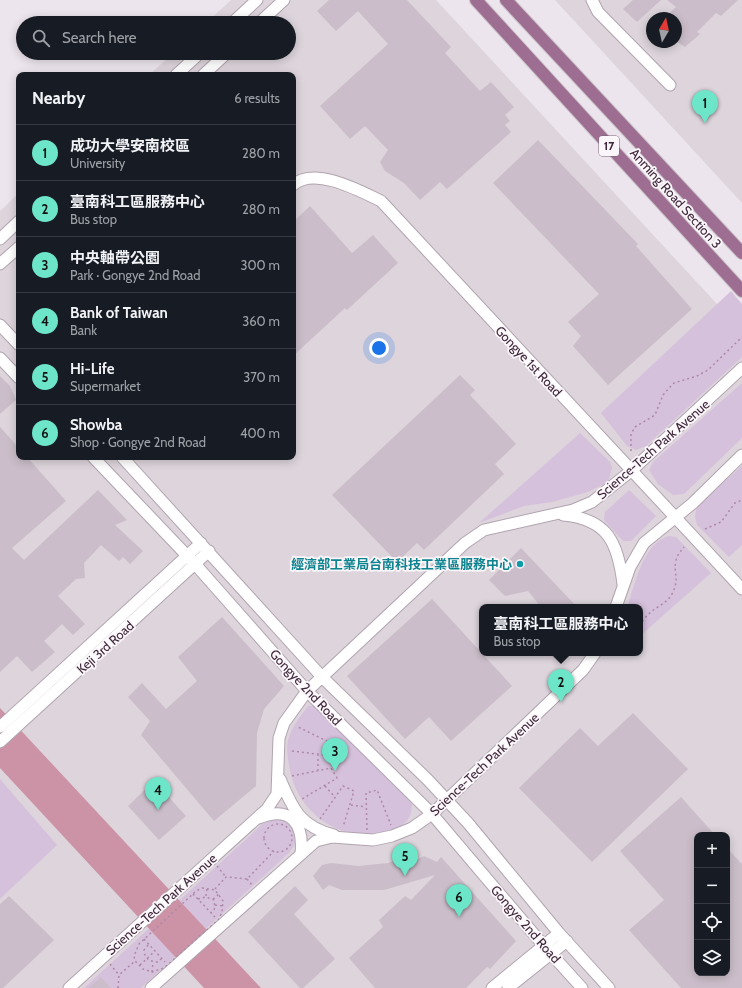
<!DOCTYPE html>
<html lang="en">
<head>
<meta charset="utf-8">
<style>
	:root { --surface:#171b24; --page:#242831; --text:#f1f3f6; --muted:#9ea1a6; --line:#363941; --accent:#6ce5c8 }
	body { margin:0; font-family:Cabin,"Noto Sans TC",sans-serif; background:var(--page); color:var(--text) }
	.controls { position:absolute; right:12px; bottom:12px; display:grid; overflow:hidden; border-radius:8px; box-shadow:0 2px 10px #0003 }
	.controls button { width:36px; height:36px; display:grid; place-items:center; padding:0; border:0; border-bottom:1px solid var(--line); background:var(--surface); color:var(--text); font:20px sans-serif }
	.compass { position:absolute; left:646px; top:12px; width:36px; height:36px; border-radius:50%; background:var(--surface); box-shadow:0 2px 10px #0003; rotate:9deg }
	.you { position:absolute; left:379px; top:348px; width:14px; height:14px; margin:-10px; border:3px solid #fff; border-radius:50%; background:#1a73e8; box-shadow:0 0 0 6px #1a73e833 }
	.badge { display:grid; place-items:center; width:26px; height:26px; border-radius:50%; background:var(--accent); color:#111; font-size:13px; font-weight:700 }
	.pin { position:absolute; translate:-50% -33px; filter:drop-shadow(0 1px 2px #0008) }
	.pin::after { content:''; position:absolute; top:21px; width:14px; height:12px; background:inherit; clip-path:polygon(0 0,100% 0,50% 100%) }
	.popup { position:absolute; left:479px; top:604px; width:164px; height:52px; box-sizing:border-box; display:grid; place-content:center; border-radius:8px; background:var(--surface); filter:drop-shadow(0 1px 3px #0005); font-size:13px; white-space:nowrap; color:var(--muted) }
	.popup b { font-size:15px; color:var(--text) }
	.popup::after { content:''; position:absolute; left:50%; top:100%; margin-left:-8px; border:8px solid transparent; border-top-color:var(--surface) }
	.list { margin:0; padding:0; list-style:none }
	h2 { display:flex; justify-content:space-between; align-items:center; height:52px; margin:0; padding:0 16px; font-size:17px }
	h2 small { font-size:13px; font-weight:400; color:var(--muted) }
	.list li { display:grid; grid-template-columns:26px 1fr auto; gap:12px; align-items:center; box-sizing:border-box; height:56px; padding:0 16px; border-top:1px solid var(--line) }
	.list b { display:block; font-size:15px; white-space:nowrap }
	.list p { margin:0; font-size:13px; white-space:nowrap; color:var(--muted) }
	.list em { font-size:13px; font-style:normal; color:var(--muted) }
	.icon { flex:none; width:22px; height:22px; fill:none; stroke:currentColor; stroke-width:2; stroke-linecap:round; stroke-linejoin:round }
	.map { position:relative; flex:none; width:742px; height:988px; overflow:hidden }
	.search { position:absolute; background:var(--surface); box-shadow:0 2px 10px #0003; left:16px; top:16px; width:280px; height:44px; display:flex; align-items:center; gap:10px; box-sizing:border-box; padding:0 14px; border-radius:22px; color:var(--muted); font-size:15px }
	.panel { position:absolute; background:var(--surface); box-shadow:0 2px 10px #0003; left:16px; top:72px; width:280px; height:388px; border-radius:8px }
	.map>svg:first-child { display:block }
	.built { fill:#ddd4dc; fill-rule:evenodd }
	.green { fill:#d6c1dc }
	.water { fill:#cc93a6 }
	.building { fill:#cbbeca }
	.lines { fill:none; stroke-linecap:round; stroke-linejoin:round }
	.minor-casing { stroke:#b1a4af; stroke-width:13 }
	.major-casing { stroke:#c9c2c7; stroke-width:14 }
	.path { stroke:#ad89a6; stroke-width:1.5; stroke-dasharray:2 3; stroke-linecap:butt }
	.minor { stroke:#fff; stroke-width:11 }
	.major { stroke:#9e6e92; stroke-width:12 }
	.culture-dot { fill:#0f9aa8; stroke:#faf6fa; stroke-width:1.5 }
	.labels { text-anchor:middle; stroke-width:3.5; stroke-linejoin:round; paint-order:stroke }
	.shield { fill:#faf6fa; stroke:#766472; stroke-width:1 }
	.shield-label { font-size:12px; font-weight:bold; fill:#3d2638 }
	.street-label { font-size:13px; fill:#3d2638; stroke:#faf6fa }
	.culture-label { font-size:13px; font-weight:bold; fill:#0d838f; stroke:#faf6fa; text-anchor:end }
</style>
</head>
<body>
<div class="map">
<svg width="742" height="988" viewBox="0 0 742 988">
	<rect width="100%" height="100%" fill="#ede5ed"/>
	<path class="built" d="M231 0H436L742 331V988H0V211L19 193V457H293V75H149L173 53H289V23H206ZM482 607H640V653H482ZM697 835H727V973H697Z
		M555 0H742V203ZM652 18H676V42H652Z"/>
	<path class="green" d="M731 291 742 304V357L646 446 636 450 627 446 601 413Z
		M742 383V438L684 494 673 495 658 484 649 470 653 462Z
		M580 433 610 462 612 468 608 482 588 492 552 502 524 506 479 523Z
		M742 466V545L729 557 697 525 695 517 697 505Z
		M629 490 656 516 631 541H623L604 520 605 512Z
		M669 536 676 537 711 573 640 636V607H627C636 583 642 544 669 536Z
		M316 705 324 710 412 804C412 821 402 828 385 831 374 833 361 836 349 833 319 825 295 800 290 770 288 760 286 749 288 740 292 726 300 717 308 706Z
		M0 779 57 845 0 899Z
		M279 817C299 825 302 836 289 853L141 988H84L268 819Z"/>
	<path class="water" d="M0 708 261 988H204L0 768Z"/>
	<path class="building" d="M329 0H407L451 47 445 53 480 91 491 82 514 107 505 115 510 121 505 125 511 132 447 189 440 182 420 200 404 183 385 171 380 162 388 150 365 126 350 139 320 106 388 44 358 11 336 31 317 11Z
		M633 0H661L637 22 623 9Z
		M667 0H738L721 16 716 13 697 32 700 34 685 47 676 41V18H664L676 7Z
		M538 140 638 244 636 246 692 309 608 385 573 346 581 336 568 322 599 294 493 183Z
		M310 206 352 253 373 235 398 263 347 310 345 308 293 356V222Z
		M460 375 475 390 470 395 516 444 495 464 504 474 424 550 417 543 397 562 332 495Z
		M0 376 10 386 16 400 0 414Z
		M0 427 19 448V457H27L66 501 12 548 24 560 98 490 127 520 115 525 143 551 130 564 123 557 119 561 101 545 84 563 85 578 76 579 58 596 85 624 73 635 62 624 44 641 55 652 32 672 17 656 0 672Z
		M521 548 577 607H541L528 591 505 596 489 580Z
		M432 599 512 686 451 741 429 717 405 739 347 676Z
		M222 617 284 686 264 709 257 733 256 786 214 821 141 735 150 721 128 697 142 683 166 709 197 681 178 657Z
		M633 713 688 769 592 862 519 788 580 728 598 746Z
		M154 781 186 816 159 840 128 806Z
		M681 797 715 835H697V973H727V848L742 864V988H681L629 930 664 900 620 851Z
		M409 856 414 861 424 856 437 862 441 857 516 941 490 969 487 967 466 988H375L349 958 383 927 379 920 405 896 411 900 435 875 384 890H342L329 885 323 890 313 876 322 865 331 863 359 866 388 863Z
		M295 886 308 900 294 914 335 959 303 988H300L248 932Z
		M9 896 54 940 3 988H0V904Z
		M101 977 111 988H88Z"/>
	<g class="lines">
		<g class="minor-casing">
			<path id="minor" d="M592 0 598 12 670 85
				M232 23 257 0
				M259 23 284 0
				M176 75 200 53
				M203 75 227 53
				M293 185C315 166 360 191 381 201L742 589
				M0 239 19 221
				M0 264 19 247
				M0 325 19 345
				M0 358 19 378
				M93 457 195 564 307 691 432 814 544 946 582 988
				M122 457 323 678 428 780 468 823 559 933 609 988
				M563 515C608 519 618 543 623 584
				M616 607 630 567 644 543 693 503 742 455
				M0 727 201 543
				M0 742 209 551
				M280 779C293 810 301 827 334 835
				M259 818C291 805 304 824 301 854
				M69 988 267 809 277 794 279 738 284 723 307 691 465 543 484 530 573 510 592 502 631 471 742 368
				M151 988 316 841 332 837 373 840 392 836 412 828 432 814 583 670 595 653
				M492 988 559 933
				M508 988 567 941"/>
		</g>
		<g class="major-casing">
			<path id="major" d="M476 0 742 291
				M506 0 742 253"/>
		</g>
		<path class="path" d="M631 451V434L635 427 655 415 663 395 669 388 674 383 697 376 708 370 742 337
			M705 529 721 522 735 503 742 500
			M640 626C649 607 665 607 672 594 680 579 673 573 676 560 677 555 681 551 684 547
			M292 751 332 756 335 745 298 727
			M318 754V770
			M292 776 331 768 337 778 302 799
			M325 786 335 797
			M351 805 366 807
			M320 819 343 786 354 791 343 827
			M264 838a14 14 0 1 1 28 0a14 14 0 1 1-28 0Z
			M367 830 366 793 377 790 391 825
			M217 866 226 877
			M247 879 252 885
			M202 888 215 890 223 901 222 912 219 919 164 968 152 972 143 969 135 961 134 956 139 944 196 891Z
			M215 889 226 877 247 879 274 851
			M193 894 215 917
			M206 896 207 888
			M198 899 206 897 214 900 215 908 211 913
			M213 899 219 894
			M215 905 223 906
			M144 939 165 962
			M148 945 144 950C144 958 150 962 158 962L161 959
			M110 964 119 975
			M140 965 155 951
			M152 972 153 962
			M118 988 119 975 135 961"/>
		<use href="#minor" class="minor"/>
		<use href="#major" class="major"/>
	</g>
	<circle class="culture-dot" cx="520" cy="564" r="4"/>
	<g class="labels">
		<rect class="shield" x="599" y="136" width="20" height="20" rx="3"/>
		<g class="shield-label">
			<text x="609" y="150">17</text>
		</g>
		<g class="street-label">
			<text transform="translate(676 198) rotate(48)" y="5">Anming Road Section 3</text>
			<text transform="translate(529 361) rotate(47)" y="5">Gongye 1st Road</text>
			<text transform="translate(653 449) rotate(-41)" y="5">Science-Tech Park Avenue</text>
			<text transform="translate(105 647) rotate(-42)" y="5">Keji 3rd Road</text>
			<text transform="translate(306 687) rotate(47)" y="5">Gongye 2nd Road</text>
			<text transform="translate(484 764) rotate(-43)" y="5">Science-Tech Park Avenue</text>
			<text transform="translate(161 904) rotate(-42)" y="5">Science-Tech Park Avenue</text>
			<text transform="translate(526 924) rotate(49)" y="5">Gongye 2nd Road</text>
		</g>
		<g class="culture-label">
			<text x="512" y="569">經濟部工業局台南科技工業區服務中心</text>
		</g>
	</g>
</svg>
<div class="controls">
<button>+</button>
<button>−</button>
<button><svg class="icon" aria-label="locate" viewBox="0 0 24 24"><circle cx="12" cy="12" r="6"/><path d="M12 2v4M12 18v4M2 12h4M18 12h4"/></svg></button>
<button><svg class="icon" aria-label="layers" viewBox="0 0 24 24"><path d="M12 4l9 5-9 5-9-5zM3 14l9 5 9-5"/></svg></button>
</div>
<svg class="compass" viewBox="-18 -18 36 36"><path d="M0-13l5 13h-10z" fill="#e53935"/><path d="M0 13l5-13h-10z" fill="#9ea1a6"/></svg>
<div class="you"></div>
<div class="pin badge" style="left:705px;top:123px">1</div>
<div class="pin badge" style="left:561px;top:702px">2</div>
<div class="popup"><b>臺南科工區服務中心</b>Bus stop</div>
<div class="pin badge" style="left:335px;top:771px">3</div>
<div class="pin badge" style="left:158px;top:810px">4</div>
<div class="pin badge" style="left:405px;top:876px">5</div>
<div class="pin badge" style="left:459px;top:917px">6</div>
<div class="search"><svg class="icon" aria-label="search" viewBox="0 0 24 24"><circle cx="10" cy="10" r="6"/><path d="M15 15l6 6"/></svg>Search here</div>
<section class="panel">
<h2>Nearby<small>6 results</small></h2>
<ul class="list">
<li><span class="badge">1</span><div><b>成功大學安南校區</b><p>University</p></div><em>280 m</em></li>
<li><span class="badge">2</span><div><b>臺南科工區服務中心</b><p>Bus stop</p></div><em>280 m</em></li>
<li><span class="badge">3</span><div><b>中央軸帶公園</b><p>Park · Gongye 2nd Road</p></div><em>300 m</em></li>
<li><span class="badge">4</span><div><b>Bank of Taiwan</b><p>Bank</p></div><em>360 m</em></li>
<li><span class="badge">5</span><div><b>Hi-Life</b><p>Supermarket</p></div><em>370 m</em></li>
<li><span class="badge">6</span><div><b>Showba</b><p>Shop · Gongye 2nd Road</p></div><em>400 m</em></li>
</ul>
</section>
</div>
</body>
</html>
